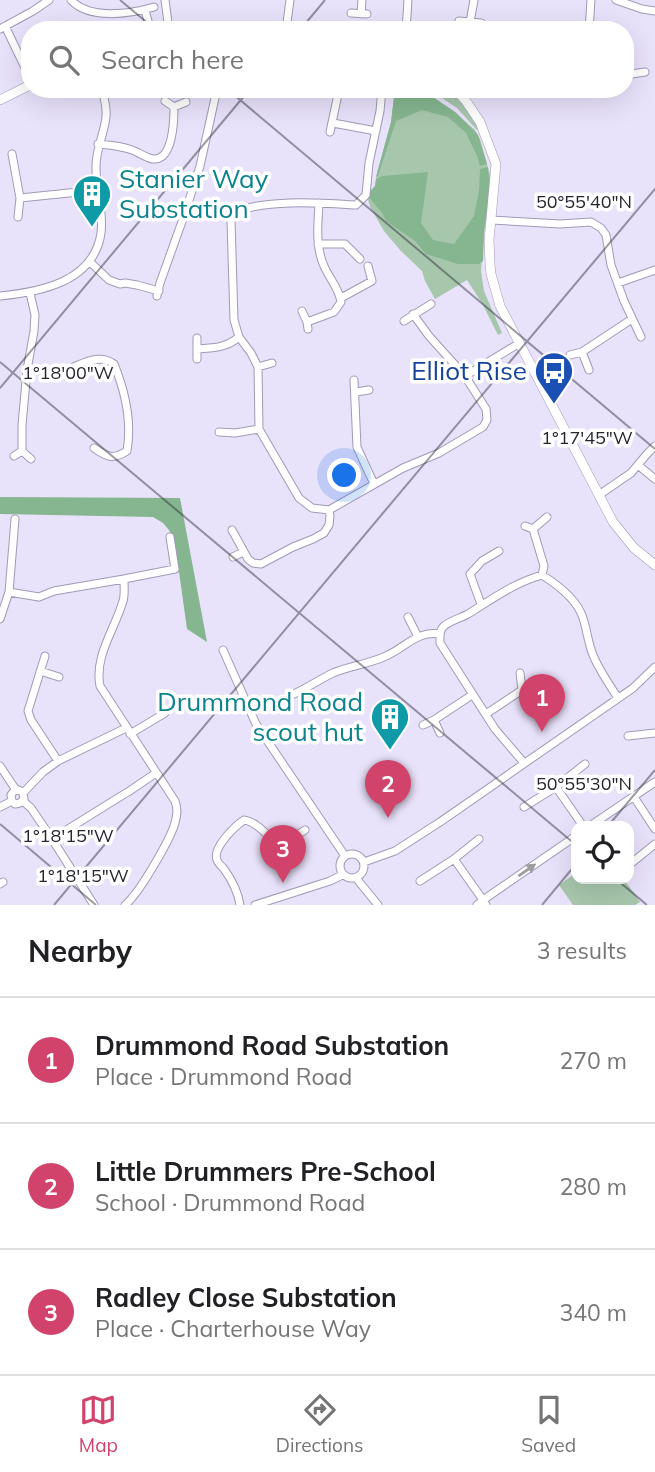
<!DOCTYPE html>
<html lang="en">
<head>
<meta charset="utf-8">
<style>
	:root { --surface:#fff; --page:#f2f2f2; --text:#202124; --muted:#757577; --line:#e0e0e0; --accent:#d1436b }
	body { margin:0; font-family:Mulish,sans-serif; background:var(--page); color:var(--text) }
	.controls { position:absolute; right:21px; bottom:21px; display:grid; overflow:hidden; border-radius:14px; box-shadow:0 7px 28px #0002 }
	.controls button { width:63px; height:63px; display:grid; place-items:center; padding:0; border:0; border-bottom:2px solid var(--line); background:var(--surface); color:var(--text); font:35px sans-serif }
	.you { position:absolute; left:345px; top:476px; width:24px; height:24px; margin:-18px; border:5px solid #fff; border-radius:50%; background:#1a73e8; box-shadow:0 0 0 10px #1a73e833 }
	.badge { display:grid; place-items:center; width:46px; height:46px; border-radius:50%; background:var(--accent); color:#fff; font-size:23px; font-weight:700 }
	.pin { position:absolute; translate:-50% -58px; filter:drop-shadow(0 2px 4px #0008) }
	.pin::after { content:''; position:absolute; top:37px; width:24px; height:21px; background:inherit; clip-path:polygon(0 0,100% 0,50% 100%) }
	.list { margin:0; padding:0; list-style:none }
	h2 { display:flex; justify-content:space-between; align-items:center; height:91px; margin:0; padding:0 28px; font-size:30px }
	h2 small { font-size:23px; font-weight:400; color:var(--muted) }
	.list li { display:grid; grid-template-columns:46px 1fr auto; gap:21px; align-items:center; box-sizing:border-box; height:126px; padding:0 28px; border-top:2px solid var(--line) }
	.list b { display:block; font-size:26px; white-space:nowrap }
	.list p { margin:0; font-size:23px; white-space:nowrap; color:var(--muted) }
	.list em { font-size:23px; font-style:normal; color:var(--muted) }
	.icon { flex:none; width:38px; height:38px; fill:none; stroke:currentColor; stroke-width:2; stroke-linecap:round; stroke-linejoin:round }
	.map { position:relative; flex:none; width:655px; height:905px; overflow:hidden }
	.search { position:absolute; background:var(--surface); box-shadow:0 7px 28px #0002; left:21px; right:21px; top:21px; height:77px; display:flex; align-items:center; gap:18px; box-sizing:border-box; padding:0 24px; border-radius:28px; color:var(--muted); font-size:26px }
	.sheet { height:469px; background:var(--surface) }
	nav { display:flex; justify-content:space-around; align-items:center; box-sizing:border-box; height:98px; border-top:2px solid var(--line); background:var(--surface); font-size:19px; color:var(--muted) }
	nav a { display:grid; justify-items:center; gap:4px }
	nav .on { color:var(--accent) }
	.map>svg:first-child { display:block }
	.green { fill:#a7c7ad }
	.forest { fill:#86b690 }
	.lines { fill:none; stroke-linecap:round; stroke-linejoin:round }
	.minor-casing { stroke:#a199b6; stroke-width:9 }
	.tertiary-casing { stroke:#a199b6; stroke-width:10 }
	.minor { stroke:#fff; stroke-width:7 }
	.tertiary { stroke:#fff; stroke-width:9 }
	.oneway { fill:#9e9da2 }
	.ticks { fill:none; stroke:#282530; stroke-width:2; stroke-opacity:0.45 }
	.labels { text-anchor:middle; stroke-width:7; stroke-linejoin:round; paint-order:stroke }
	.culture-label { font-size:26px; fill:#0d838f; stroke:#fff; text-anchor:start }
	.transit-label { font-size:26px; fill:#164399; stroke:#fff; text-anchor:end }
	.ticks-label { font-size:18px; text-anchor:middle; fill:#282530; stroke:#fff; stroke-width:7; stroke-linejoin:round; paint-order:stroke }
</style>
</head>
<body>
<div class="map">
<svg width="655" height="905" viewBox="0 0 655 905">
	<rect width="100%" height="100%" fill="#e9e2fb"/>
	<path class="green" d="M395 89H421L455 112 475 130 480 139 490 175V188L484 233 481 271 484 291 502 333 498 335 483 305 467 280 435 299 425 281 422 271 400 250 384 231 370 207 367 195 375 186 377 173 391 122Z
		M428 89H448L463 105 480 130 476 129 457 108Z
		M576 873V879H624L640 902 635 905H573L559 885Z"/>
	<path class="forest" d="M395 89H421L455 112 478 135 487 164 480 166 477 156 466 133 448 117 422 110 396 121 378 176 376 177 391 122Z
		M488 167 490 188 484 233 483 261 479 264H458L426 254 415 241 386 221 382 213 367 195 375 186 376 179 383 176 428 172 421 223 433 240 454 244 474 216 479 190 480 169Z
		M0 497 180 498 207 642 187 629 175 543 169 530 163 523 153 517 0 514Z"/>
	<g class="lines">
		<g class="minor-casing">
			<path id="minor" d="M71 0C89 20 130 14 154 7
				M165 0 169 30
				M616 0 642 9 655 11
				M145 10 148 21
				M351 13 367 14
				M361 14 362 0
				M459 21 481 23
				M470 22 474 0
				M5 26 30 78
				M0 29 33 11 49 0
				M286 30 290 0
				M406 30 408 0
				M589 30 591 0
				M625 75 645 72
				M382 89 380 111 369 163 366 195 356 205C321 203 267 199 235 212L231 221 234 320 239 337 251 353 258 367 259 429 299 498 312 508 329 510 403 468 439 453 483 427 487 420 486 409 465 376 429 336 413 314
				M515 90V89
				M165 101 174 107 186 102
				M333 123 376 131
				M330 132 337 99
				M98 144C109 145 121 146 132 150 138 152 146 158 153 159 173 161 174 121 174 107
				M12 154 20 198 18 217
				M20 198 98 190
				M491 220 560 224 591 222 601 228 606 235 611 265 624 301 641 337
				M318 244H345L360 259
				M90 262 109 280 120 284 125 283 137 285 159 291
				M618 283 655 270
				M0 296C40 292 94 282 101 233 104 212 96 190 96 169 95 149 105 133 106 116 107 108 104 97 102 89
				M157 296 160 283 184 216 200 166 217 89
				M341 298 372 281 368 266
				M302 311 307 322 308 329
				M404 321 431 304
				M307 322 334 312 341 302C339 288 329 278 324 266 315 246 318 224 319 203
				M197 338V359
				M197 349C213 348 226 348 239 337
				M582 352 589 370
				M570 355 582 352 632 319
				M258 367 272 363
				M27 370C38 371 49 372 61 371 78 368 96 351 114 364 125 391 132 422 127 451 113 460 107 457 94 448
				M465 376 518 344
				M354 380 357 447 374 484
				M356 392 369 390
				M219 432 235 433 259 429
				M22 451 31 459
				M14 456 22 451V425L27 370 34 331 35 315 30 293
				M638 465 655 479
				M599 495 631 473 647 454 655 446
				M525 526 533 529 544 566 542 575
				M533 529 547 517
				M232 530 248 559 253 563 261 564 293 547 313 539 324 533 329 525 330 516 329 510
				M233 557 243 552
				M124 579 175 569 170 537
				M9 592 39 597 54 591 124 579C124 587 125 595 123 601 115 629 94 656 100 686L175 801C178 809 177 815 175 823 170 840 139 894 125 905
				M481 604 470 574 482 561 499 551
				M408 617 418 637
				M0 619 9 592 15 519
				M223 650 256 724 345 856
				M45 656 28 711 31 720 58 761
				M40 671 59 677
				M522 690 534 697
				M289 696C305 690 318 680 333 673 350 666 369 664 386 656 405 648 417 630 440 634
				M486 714 522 690 520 673
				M434 720 440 733
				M423 725 434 720 472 695
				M130 734 165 713
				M628 736 655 733
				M524 763 495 729 440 643C440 638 439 631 443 627 449 621 461 618 468 614 492 599 514 583 542 575 558 585 577 599 583 618 587 630 588 643 593 655 599 670 609 684 618 698
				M0 766 16 790
				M556 787 583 826
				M128 792 156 773
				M23 793 43 772 58 761 126 728
				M634 797 655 829
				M23 801 31 808 52 839 94 905
				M0 807 12 801 15 804 20 803 24 799 23 793 19 790 14 791 11 795 12 801
				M524 807 556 787 585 764
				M590 826 655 782
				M52 839 126 793
				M340 866a12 12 0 1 1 24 0a12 12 0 1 1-24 0Z
				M454 859 483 900 477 905
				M364 862 395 851 440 822 633 688 655 667
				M629 865 655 844
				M356 878 378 905
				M420 881 454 859 479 839
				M0 884 3 882
				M240 905C238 892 232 880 224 869 222 866 218 864 217 860 212 848 235 826 244 820 258 822 268 837 280 846L305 830
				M255 905 330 881 342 875
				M486 905 483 900 576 836"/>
		</g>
		<g class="tertiary-casing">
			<path id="tertiary" d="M455 89 466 101 480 122 496 164 489 240 490 264 491 274 500 306 613 522 634 548 655 565
				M0 100 30 85"/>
		</g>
		<use href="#minor" class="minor"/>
		<use href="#tertiary" class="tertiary"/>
	</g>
	<defs><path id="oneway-solid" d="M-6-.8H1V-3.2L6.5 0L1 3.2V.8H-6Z" transform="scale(1.75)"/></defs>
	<use class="oneway" href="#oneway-solid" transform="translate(527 870) rotate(-35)"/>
	<path class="ticks" d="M120 0 156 30M300 30 325 0M227 89 655 449M0 362 576 845M0 388 250 89M0 824 96 905M608 826 655 770M616 879 647 905M54 905 655 189M542 905 576 864"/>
	<defs>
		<g id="building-pin" transform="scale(2.0125)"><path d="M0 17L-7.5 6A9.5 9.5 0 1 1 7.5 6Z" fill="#0f9aa8" stroke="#fff"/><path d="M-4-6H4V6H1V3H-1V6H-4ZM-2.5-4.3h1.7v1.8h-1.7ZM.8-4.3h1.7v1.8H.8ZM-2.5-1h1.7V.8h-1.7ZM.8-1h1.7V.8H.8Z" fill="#fff"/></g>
		<g id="bus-pin" transform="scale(2.0125)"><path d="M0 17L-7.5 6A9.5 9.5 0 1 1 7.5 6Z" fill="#1a4fb4" stroke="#fff"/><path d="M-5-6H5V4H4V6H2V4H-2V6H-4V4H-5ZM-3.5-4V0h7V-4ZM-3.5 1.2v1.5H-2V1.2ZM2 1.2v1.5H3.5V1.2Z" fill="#fff"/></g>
	</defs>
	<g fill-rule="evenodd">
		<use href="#building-pin" x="92" y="194"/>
		<use href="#bus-pin" x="554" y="371"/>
		<use href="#building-pin" x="390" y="717"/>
	</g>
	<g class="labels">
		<g class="culture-label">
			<text x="119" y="188">Stanier Way<tspan x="119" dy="30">Substation</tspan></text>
			<text x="363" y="711" text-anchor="end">Drummond Road<tspan x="363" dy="30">scout hut</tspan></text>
		</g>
		<g class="transit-label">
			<text x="527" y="380">Elliot Rise</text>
		</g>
	</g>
	<g class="ticks-label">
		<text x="584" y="208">50°55'40"N</text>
		<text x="68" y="379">1°18'00"W</text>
		<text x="587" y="444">1°17'45"W</text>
		<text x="584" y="790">50°55'30"N</text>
		<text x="68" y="842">1°18'15"W</text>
		<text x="83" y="882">1°18'15"W</text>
	</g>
</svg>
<div class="controls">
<button><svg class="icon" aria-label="locate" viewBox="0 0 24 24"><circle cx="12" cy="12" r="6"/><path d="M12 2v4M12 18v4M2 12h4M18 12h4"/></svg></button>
</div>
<div class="you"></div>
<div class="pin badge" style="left:542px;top:732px">1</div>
<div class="pin badge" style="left:388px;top:818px">2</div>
<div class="pin badge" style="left:283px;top:883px">3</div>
<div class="search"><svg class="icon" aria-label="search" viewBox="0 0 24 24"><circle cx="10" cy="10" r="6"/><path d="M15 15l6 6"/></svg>Search here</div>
</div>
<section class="sheet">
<h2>Nearby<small>3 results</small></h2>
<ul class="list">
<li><span class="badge">1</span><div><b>Drummond Road Substation</b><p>Place · Drummond Road</p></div><em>270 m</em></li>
<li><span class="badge">2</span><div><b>Little Drummers Pre-School</b><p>School · Drummond Road</p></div><em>280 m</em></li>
<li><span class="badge">3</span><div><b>Radley Close Substation</b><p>Place · Charterhouse Way</p></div><em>340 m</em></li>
</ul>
</section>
<nav>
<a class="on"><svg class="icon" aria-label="map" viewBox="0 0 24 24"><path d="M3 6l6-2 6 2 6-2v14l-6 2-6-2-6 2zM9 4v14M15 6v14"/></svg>Map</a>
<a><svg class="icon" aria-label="directions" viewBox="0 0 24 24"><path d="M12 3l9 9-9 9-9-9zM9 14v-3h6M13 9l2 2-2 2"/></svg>Directions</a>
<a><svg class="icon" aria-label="saved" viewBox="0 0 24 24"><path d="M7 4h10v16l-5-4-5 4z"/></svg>Saved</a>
</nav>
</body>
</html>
